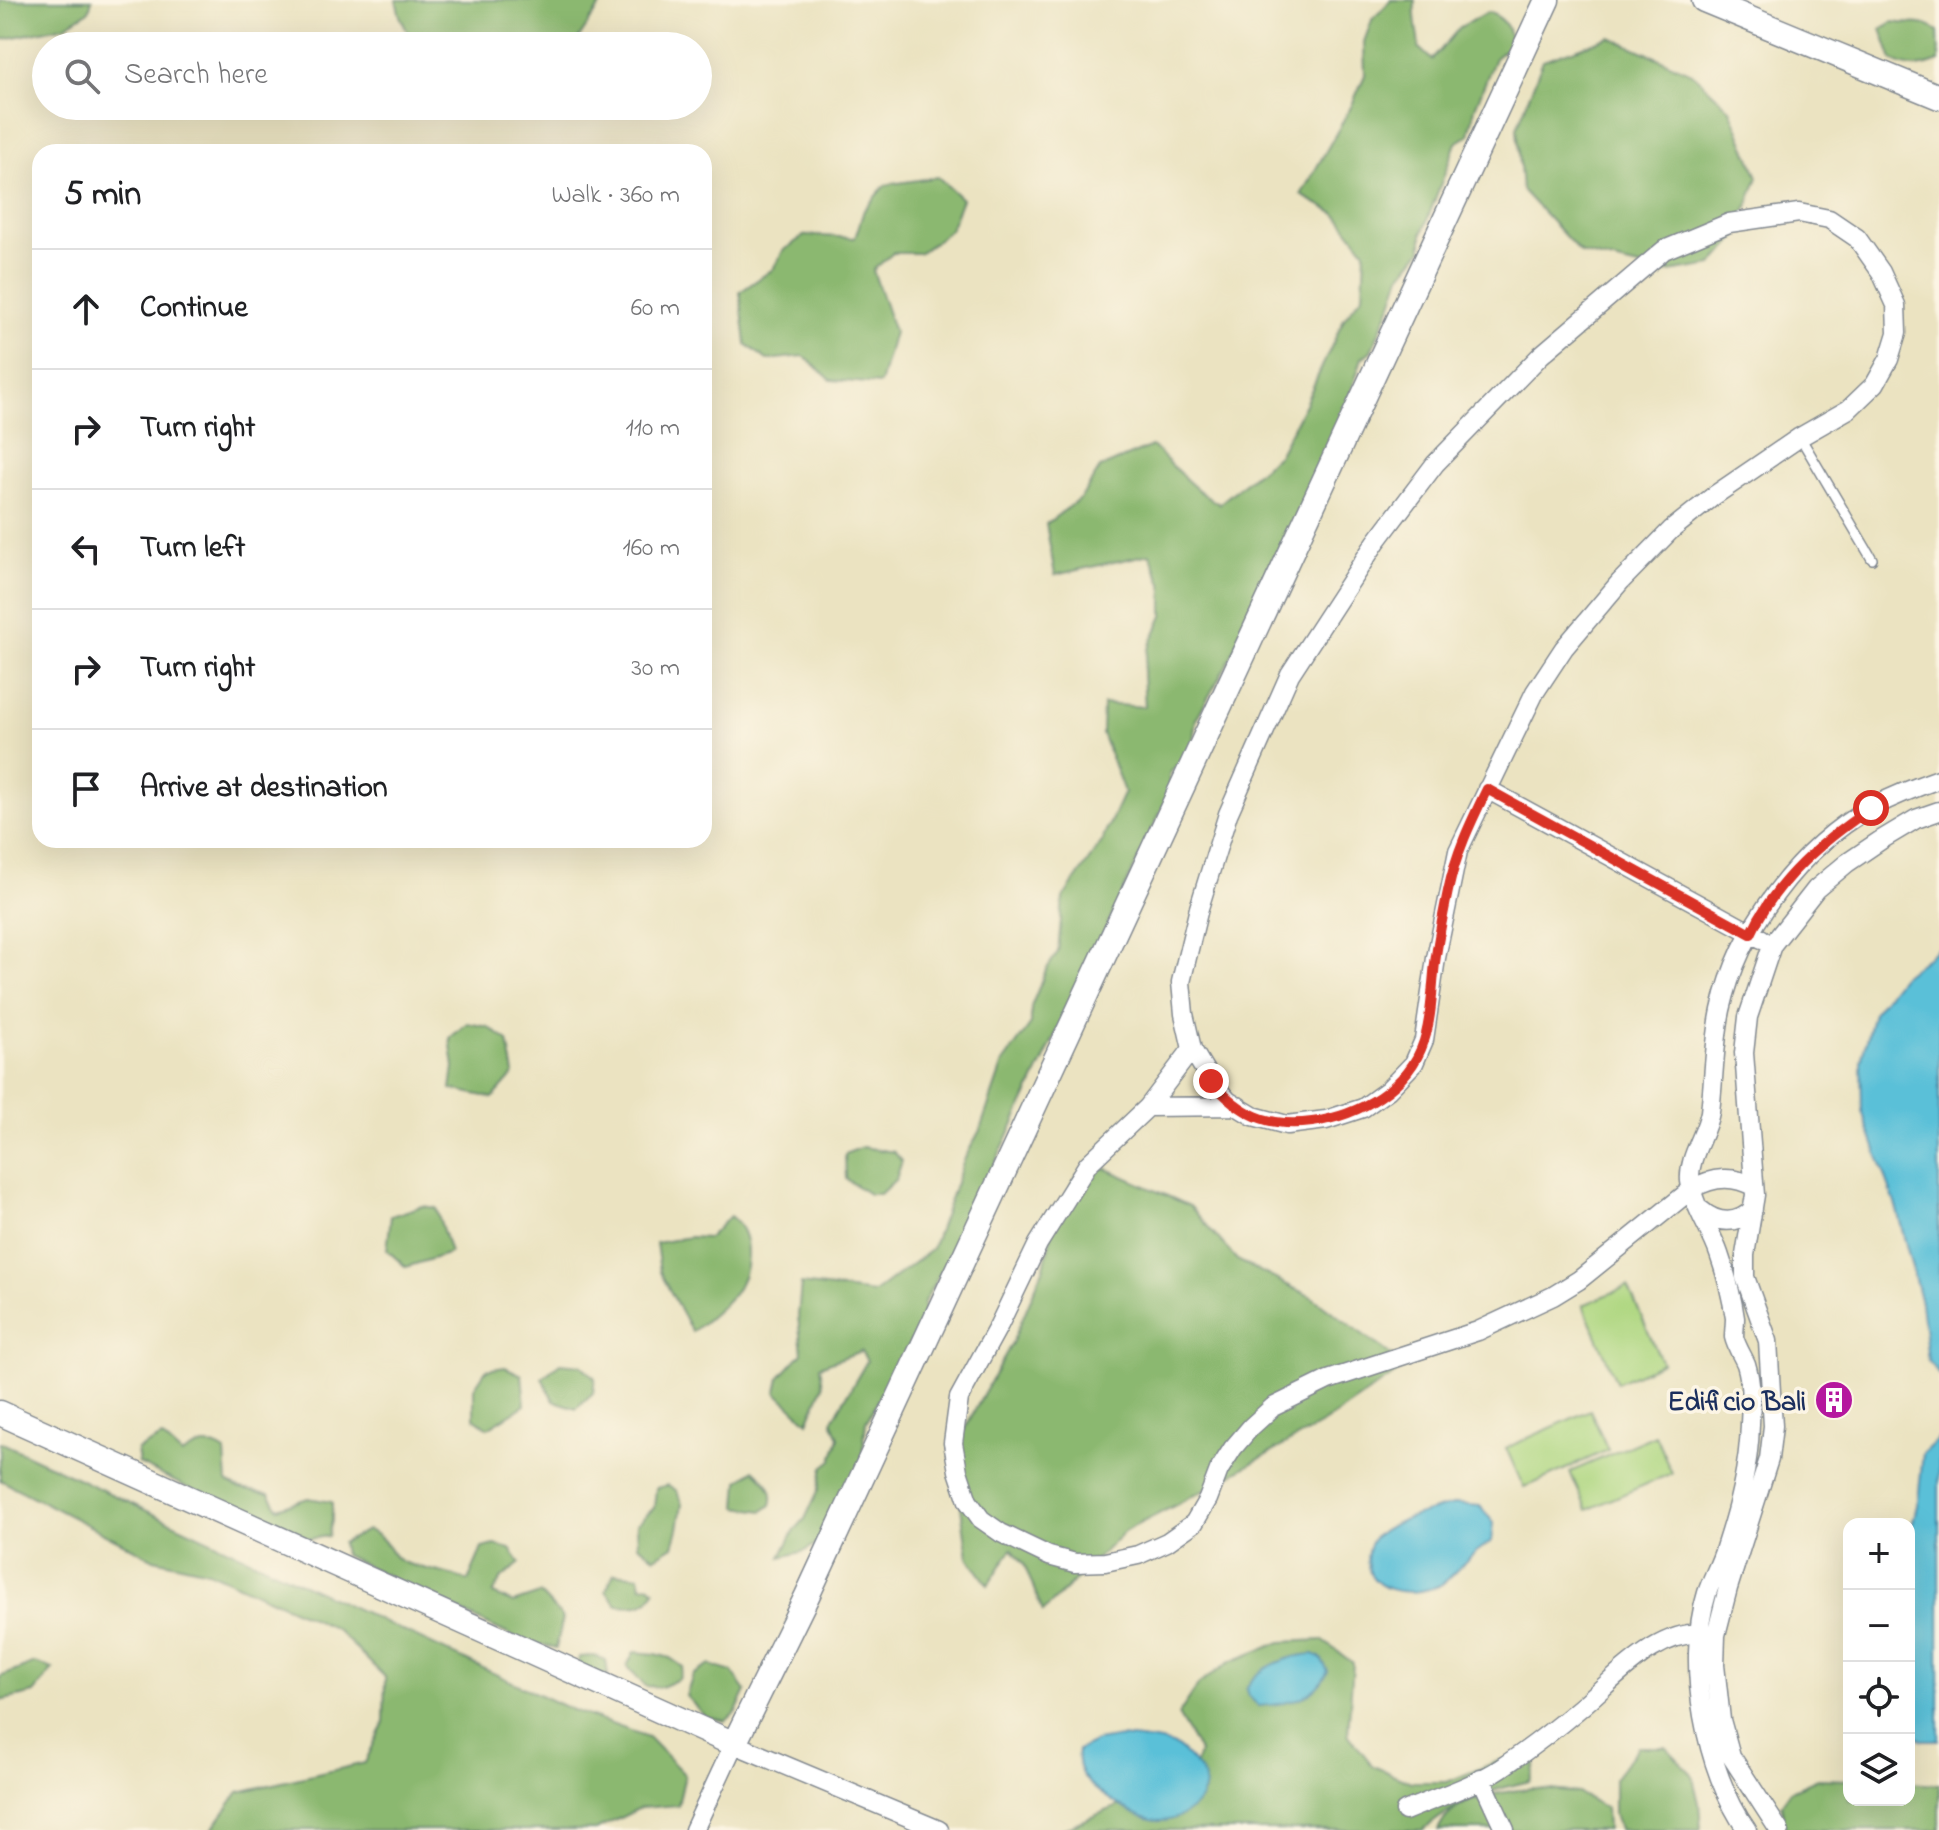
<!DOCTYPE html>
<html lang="en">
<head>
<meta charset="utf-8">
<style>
	:root { --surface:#fff; --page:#f2f2f2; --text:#202124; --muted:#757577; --line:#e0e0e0 }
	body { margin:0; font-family:"Indie Flower",sans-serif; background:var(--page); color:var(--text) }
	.controls { position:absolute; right:24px; bottom:24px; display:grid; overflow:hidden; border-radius:16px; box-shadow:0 8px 32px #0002 }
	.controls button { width:72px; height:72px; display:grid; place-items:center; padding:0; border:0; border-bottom:2px solid var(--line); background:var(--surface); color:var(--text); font:40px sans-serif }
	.stop { position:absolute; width:24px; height:24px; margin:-18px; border:6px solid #d93025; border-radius:50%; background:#fff }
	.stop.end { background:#d93025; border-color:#fff; box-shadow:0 2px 8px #0008 }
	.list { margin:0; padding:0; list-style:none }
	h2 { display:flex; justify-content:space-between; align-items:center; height:104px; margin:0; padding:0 32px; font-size:34px }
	h2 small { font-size:26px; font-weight:400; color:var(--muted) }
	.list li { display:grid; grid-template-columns:52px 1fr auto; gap:24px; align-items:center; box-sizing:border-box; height:120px; padding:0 32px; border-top:2px solid var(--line) }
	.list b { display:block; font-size:30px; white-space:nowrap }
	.list em { font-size:26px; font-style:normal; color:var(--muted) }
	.icon { flex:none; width:44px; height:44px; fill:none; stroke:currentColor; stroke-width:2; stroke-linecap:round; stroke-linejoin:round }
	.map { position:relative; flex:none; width:1939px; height:1830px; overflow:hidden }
	.search { position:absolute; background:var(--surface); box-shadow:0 8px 32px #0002; left:32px; top:32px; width:680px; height:88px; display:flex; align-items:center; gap:20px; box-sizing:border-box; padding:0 28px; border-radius:44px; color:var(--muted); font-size:30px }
	.panel { position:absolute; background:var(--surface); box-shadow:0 8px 32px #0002; left:32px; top:144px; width:680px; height:704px; border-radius:24px }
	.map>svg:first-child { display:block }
	.green { fill:#afd781; stroke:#658370; stroke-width:2 }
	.forest { fill:#8bb86f; stroke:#537466; stroke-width:2 }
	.water { fill:#5ac0d8; stroke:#3a789b; stroke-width:2 }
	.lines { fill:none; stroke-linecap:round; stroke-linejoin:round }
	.service-casing { stroke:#838990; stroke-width:12 }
	.minor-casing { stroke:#838990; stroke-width:21 }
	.tertiary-casing { stroke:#838990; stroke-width:27 }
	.service { stroke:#fff; stroke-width:9 }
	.minor { stroke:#fff; stroke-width:18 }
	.tertiary { stroke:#fff; stroke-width:24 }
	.route { stroke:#d93025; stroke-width:10 }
	.labels { text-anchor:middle; stroke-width:7; stroke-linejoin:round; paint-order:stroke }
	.poi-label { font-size:28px; font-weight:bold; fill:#1b2f5e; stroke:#fcf5e5; text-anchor:end }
</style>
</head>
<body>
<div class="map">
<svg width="1939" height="1830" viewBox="0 0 1939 1830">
	<rect width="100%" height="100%" fill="#fcf5e5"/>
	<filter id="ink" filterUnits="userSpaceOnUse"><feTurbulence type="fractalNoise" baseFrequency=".0125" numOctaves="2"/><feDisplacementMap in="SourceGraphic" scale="16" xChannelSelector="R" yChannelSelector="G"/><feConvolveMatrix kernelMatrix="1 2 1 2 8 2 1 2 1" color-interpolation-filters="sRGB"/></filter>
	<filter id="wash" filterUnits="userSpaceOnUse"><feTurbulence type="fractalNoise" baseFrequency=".006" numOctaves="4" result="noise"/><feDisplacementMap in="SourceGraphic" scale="32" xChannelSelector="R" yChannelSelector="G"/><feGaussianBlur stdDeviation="1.8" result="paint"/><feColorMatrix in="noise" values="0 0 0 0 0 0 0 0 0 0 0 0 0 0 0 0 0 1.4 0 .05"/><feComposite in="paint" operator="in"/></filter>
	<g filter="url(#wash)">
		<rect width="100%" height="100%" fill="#ebe3c1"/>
		<path class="green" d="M1628 1286 1662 1363 1617 1383 1583 1305Z
			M1590 1410 1608 1450 1524 1488 1506 1448Z
			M1655 1435 1672 1473 1587 1510 1570 1472Z"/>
		<path class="forest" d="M0 0H92L89 11 65 26 0 40Z
			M396 0H599L602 3 577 41 505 46 465 37 448 46H414L400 16Z
			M1391 0H1415C1413 17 1418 31 1419 48L1432 60 1460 27 1488 12C1506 19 1508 26 1512 44L1495 58 1475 108 1469 135 1456 143 1422 234V250L1401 275 1392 303 1371 351 1362 358 1342 421 1320 459 1289 534 1269 566 1230 659 1196 719 1192 748 1169 774 1171 790 983 1189 967 1212 957 1243 924 1302V1318L866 1422 862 1460 853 1478 841 1488 825 1538 805 1551 781 1557 794 1531 805 1519 819 1489 823 1467 832 1460 839 1437 832 1421 867 1361 861 1351 820 1366 823 1386 808 1422 776 1392 779 1378 802 1353 798 1316 801 1284 874 1293 932 1249 965 1158 980 1130 1003 1063 1031 1024V1007L1046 970 1058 952 1063 898 1101 843 1124 792 1102 733 1103 704 1145 707 1143 674 1148 649 1163 616V586L1150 554 1055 575 1046 524 1081 498 1100 468 1152 446C1174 466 1193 490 1219 504L1278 455 1305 404 1344 319 1363 295 1365 251 1336 214 1301 195 1351 107 1365 75 1364 42 1372 20Z
			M1893 22C1910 26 1924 19 1938 32L1939 61C1921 68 1909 70 1892 60L1881 29Z
			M1610 37 1692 73 1730 109 1758 177 1735 239 1712 265 1663 273 1581 253 1522 190 1517 128 1543 60Z
			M938 177 962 199 950 230 920 253H893L873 270 894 332 880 384 831 380 804 356 767 360 746 344 740 292 773 269 783 251 805 235 855 238 864 210 885 185Z
			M467 1023 488 1027 508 1041 514 1074 493 1098 451 1089 454 1067 450 1038Z
			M862 1147 894 1152 902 1161 896 1179 880 1194H869L846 1179 845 1154Z
			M1105 1168 1190 1206 1237 1260 1312 1297 1406 1366 1325 1422 1199 1493 1125 1531 1043 1612 1024 1564 1012 1549 988 1585 968 1557 953 1450 1013 1341 1044 1267 1055 1219 1077 1175Z
			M422 1206 436 1208 450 1253 406 1267 387 1250 391 1216Z
			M730 1216C743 1226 747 1238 747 1254 748 1290 718 1310 692 1332L660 1272 656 1243 690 1237 708 1238Z
			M560 1363 581 1365 595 1378 593 1393 576 1408 554 1401 542 1378Z
			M505 1367 522 1375 525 1405 488 1428 474 1418V1388L486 1370Z
			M162 1437 182 1455C198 1444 208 1441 225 1452L227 1482 240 1489 269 1494 278 1508 308 1498 332 1502V1521L328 1536 296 1541 139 1464 137 1450Z
			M0 1442 572 1710 648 1737 685 1775 678 1805 640 1808 596 1830H211L239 1792 365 1763 384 1722 385 1677 336 1629 208 1571 154 1559 0 1480Z
			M754 1470C765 1480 776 1489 771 1505L763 1511 737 1507 739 1481Z
			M668 1485 677 1491 682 1504 678 1529 673 1546 655 1557 638 1545 637 1524 654 1508 656 1488Z
			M367 1530C392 1539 388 1557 405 1563 426 1570 448 1572 468 1581L482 1548 495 1545 510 1549 520 1563 502 1578 493 1594 513 1603 540 1594 563 1618 556 1648 520 1640 344 1555 342 1543Z
			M614 1573 639 1576 641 1586 649 1585 655 1590C647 1608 635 1606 617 1605L606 1591Z
			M1322 1640 1353 1663 1348 1734 1373 1766 1411 1782H1447L1501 1760 1538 1755 1530 1781C1480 1793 1465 1797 1423 1830H1061L1189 1776 1200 1753 1178 1715 1199 1684 1230 1662 1281 1642Z
			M634 1652 656 1654 670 1658 683 1667 679 1679 661 1687 645 1686 627 1666Z
			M594 1656 606 1660 608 1675 576 1673 579 1657Z
			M35 1663 53 1669 34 1693 0 1701V1677Z
			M710 1665 732 1672 746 1691 736 1712 726 1721 705 1717 686 1696 693 1675Z
			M1638 1747H1666L1692 1774 1699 1803 1701 1830H1619L1614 1814V1779Z
			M1818 1779 1849 1780V1800H1909V1783L1939 1785V1830H1786L1781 1805 1791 1791Z
			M1532 1788 1578 1793 1606 1808 1607 1830H1438C1453 1796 1500 1793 1532 1788Z"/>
		<path class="water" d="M1939 948V1375L1928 1361 1921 1303 1896 1206 1862 1111 1861 1061 1873 1013 1902 976Z
			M1939 1438V1740H1922L1909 1730V1538L1918 1501 1923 1453Z
			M1457 1504 1480 1506 1494 1523 1492 1541C1483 1547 1474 1553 1467 1560 1458 1567 1450 1580 1440 1585 1411 1599 1361 1593 1368 1552 1369 1546 1371 1540 1376 1536 1393 1519 1434 1510 1457 1504Z
			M1314 1654 1321 1658 1328 1671C1314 1700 1288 1704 1259 1706L1248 1696 1246 1689C1256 1667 1291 1655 1314 1654Z
			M1121 1737C1139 1739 1158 1740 1175 1746 1181 1749 1184 1753 1189 1758 1195 1765 1205 1773 1205 1783 1204 1808 1174 1825 1151 1820 1135 1816 1122 1807 1108 1798 1089 1786 1075 1773 1078 1750L1096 1741Z"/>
	</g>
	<g filter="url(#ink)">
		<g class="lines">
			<g class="service-casing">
				<path id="service" d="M1800 437 1872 559"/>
			</g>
			<g class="minor-casing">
				<path id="minor" d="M1799 213 1829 219 1857 238 1881 272 1896 305 1897 333 1889 359 1875 384 1849 409 1800 437 1715 495 1671 530 1620 582 1564 648 1535 692 1458 851 1436 958 1424 1040 1414 1063 1388 1090 1363 1108 1326 1120 1287 1125 1253 1116 1228 1101 1211 1081 1192 1049 1184 1014 1181 982 1199 908 1228 814 1290 674 1376 542 1435 464 1541 355 1664 250 1729 223Z
					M1487 789 1762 939
					M1192 1049 1148 1107 1088 1164 1038 1244 999 1325 959 1398 953 1443 958 1471 968 1501 981 1519 1001 1533 1049 1556 1075 1563 1105 1562 1138 1555 1167 1542 1194 1523 1208 1499 1219 1470 1233 1448 1251 1427 1273 1407 1328 1380 1478 1331 1553 1296 1579 1280 1692 1189C1712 1177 1734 1175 1754 1187
					M1148 1107 1238 1106
					M1701 1210C1717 1224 1738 1225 1753 1209
					M1481 1778 1505 1830
					M1405 1811C1435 1798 1474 1786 1501 1768 1528 1750 1555 1729 1580 1708 1615 1679 1659 1626 1710 1634
					M694 1830 734 1744 939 1830
					M1747 1830C1705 1771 1685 1663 1707 1593 1712 1578 1721 1563 1725 1548 1738 1508 1749 1467 1750 1424 1751 1405 1752 1383 1746 1364 1742 1355 1736 1346 1734 1337 1734 1331 1735 1324 1735 1318 1732 1298 1726 1274 1719 1254 1711 1230 1693 1206 1690 1181 1688 1157 1706 1135 1710 1112 1714 1078 1714 1043 1721 1010 1739 928 1799 848 1872 807 1894 796 1916 787 1939 779
					M1779 1830 1731 1756 1721 1720 1715 1665 1716 1635 1728 1588 1769 1459 1773 1426 1768 1341 1745 1277V1255L1755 1195 1744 1053 1748 1017 1772 945 1816 889 1847 863 1881 840 1916 819 1939 811"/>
			</g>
			<g class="tertiary-casing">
				<path id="tertiary" d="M1704 0 1939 97
					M0 1413 734 1744 807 1596 1547 0"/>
			</g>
			<use href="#service" class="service"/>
			<use href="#minor" class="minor"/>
			<use href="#tertiary" class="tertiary"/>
		</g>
	</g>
	<g class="lines" filter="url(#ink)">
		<path class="route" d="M1211 1081C1240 1114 1267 1128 1312 1122 1358 1116 1409 1088 1424 1041 1432 1017 1432 988 1435 963 1438 939 1443 915 1448 891 1456 853 1470 824 1487 789L1751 934C1776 879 1823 841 1871 808"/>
	</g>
	<defs>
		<g id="building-disc" transform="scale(2)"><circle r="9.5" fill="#b5179e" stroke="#fcf5e5"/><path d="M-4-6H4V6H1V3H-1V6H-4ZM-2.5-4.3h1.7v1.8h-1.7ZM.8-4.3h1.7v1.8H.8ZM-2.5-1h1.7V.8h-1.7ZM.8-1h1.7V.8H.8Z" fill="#fff"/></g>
	</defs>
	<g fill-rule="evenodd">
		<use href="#building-disc" x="1834" y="1400"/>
	</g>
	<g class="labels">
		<g class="poi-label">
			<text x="1806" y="1410">Edificio Bali</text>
		</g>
	</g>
</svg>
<div class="controls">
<button>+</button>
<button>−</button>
<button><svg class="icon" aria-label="locate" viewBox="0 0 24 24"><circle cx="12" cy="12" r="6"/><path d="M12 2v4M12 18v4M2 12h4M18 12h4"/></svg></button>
<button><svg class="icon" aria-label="layers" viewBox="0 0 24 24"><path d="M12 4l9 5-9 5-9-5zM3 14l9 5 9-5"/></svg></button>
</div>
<div class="stop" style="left:1871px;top:808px"></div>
<div class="stop end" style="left:1211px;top:1081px"></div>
<div class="search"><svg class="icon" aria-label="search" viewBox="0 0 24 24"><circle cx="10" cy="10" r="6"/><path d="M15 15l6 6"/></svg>Search here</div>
<section class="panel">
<h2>5 min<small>Walk · 360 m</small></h2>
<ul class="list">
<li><svg class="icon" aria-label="ahead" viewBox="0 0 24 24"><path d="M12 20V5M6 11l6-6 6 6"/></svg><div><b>Continue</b></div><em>60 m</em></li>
<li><svg class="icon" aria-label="right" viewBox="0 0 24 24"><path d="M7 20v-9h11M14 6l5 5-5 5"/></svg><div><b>Turn right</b></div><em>110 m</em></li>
<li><svg class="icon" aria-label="left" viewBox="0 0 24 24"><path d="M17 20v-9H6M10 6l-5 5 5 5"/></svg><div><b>Turn left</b></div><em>160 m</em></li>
<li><svg class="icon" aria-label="right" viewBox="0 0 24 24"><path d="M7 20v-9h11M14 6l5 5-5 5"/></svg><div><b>Turn right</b></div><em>30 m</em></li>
<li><svg class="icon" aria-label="arrive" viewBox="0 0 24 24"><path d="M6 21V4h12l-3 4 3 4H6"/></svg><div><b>Arrive at destination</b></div></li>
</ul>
</section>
</div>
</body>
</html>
